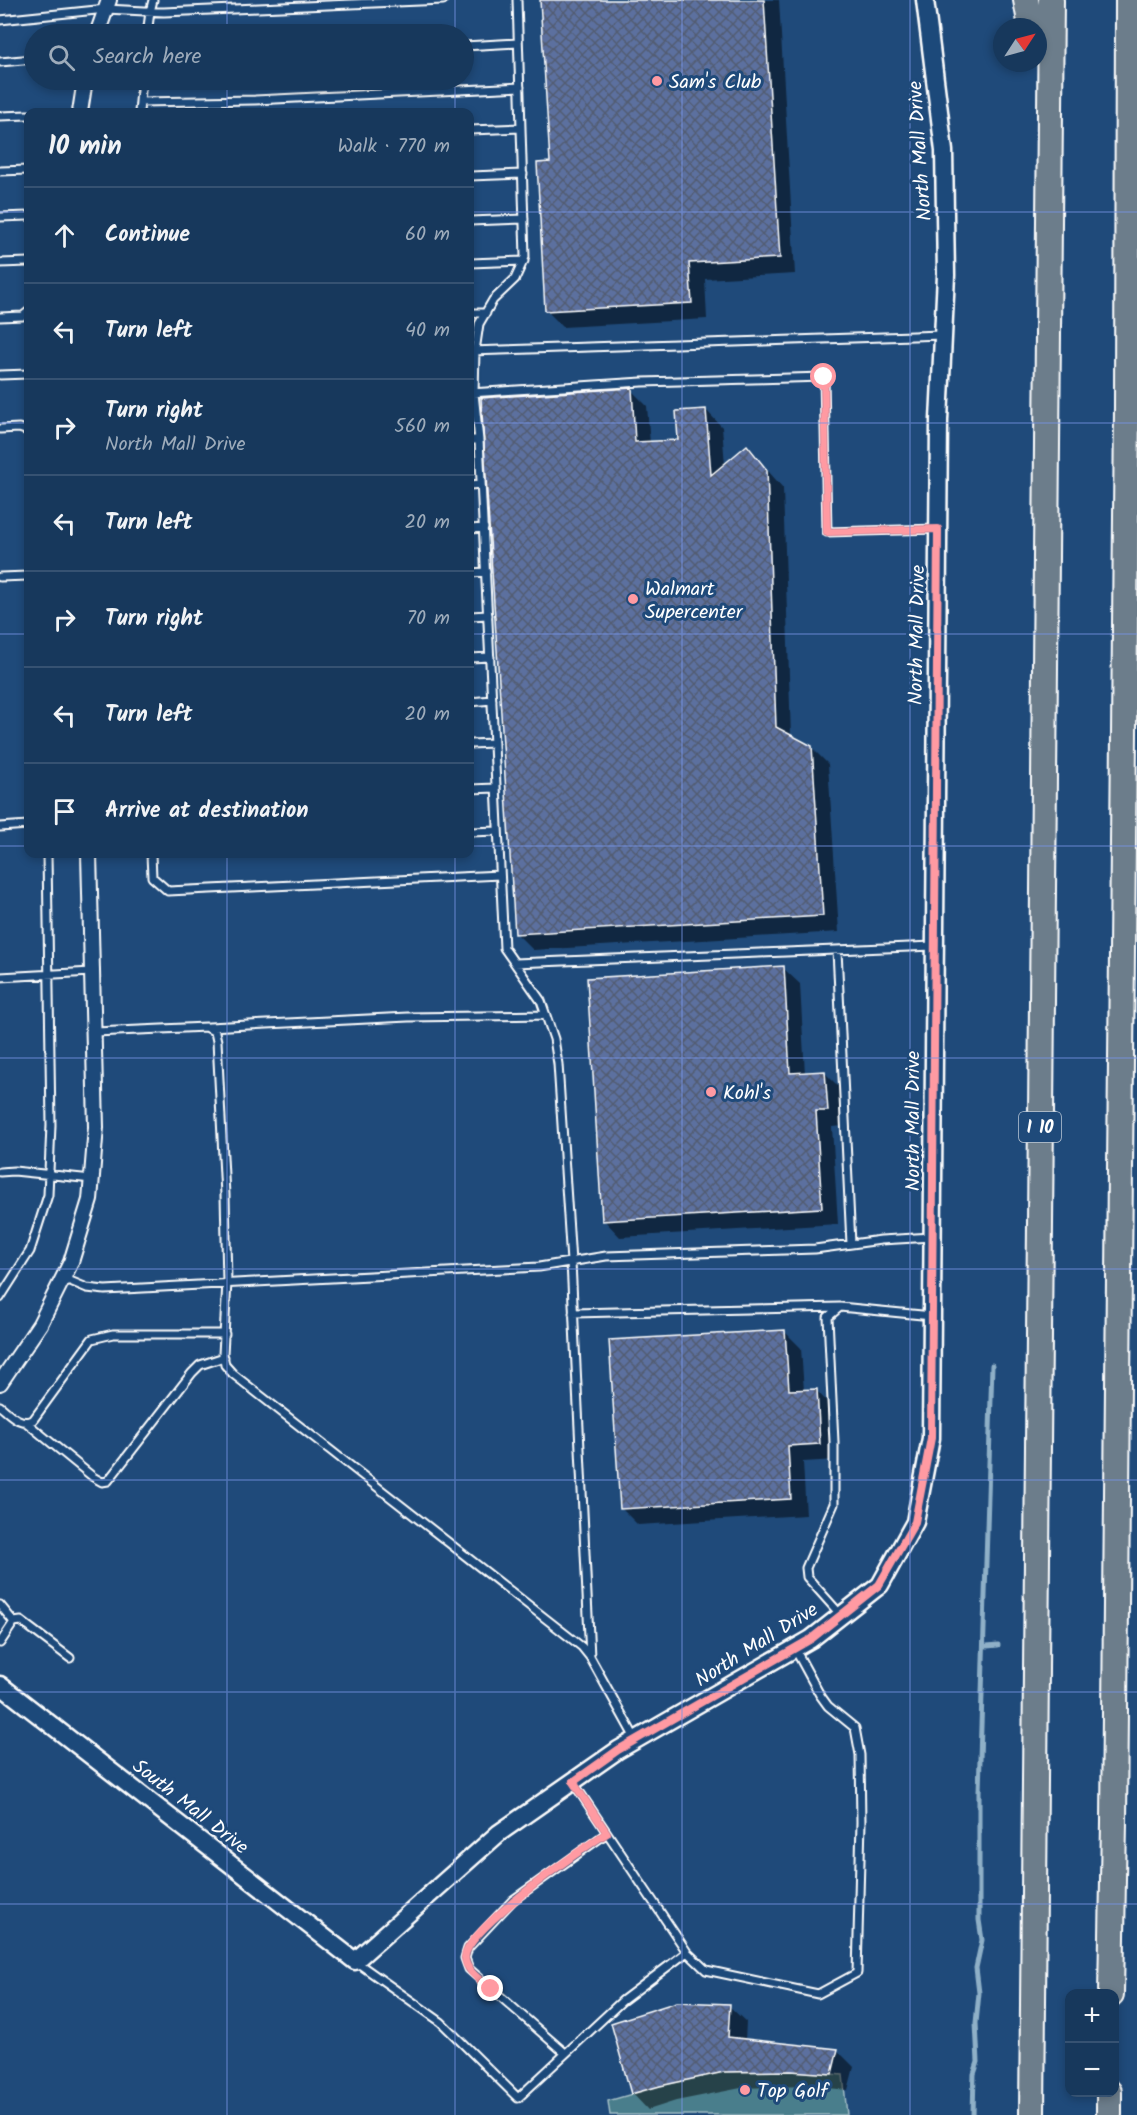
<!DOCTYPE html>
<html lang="en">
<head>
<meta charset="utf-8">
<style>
	:root { --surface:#17385c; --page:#203f62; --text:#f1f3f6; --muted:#9eacbb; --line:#365272 }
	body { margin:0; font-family:Kalam,sans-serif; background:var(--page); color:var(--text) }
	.controls { position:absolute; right:18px; bottom:18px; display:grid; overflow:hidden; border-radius:12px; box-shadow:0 3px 9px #0003 }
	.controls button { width:54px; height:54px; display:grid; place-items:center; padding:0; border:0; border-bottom:2px solid var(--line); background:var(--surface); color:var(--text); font:30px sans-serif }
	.compass { position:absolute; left:993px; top:18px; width:54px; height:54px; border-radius:50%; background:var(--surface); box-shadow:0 3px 9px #0003; rotate:54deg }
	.stop { position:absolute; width:18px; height:18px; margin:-14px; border:4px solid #ff9aa2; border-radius:50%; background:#fff }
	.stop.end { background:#ff9aa2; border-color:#fff; box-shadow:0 2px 6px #0008 }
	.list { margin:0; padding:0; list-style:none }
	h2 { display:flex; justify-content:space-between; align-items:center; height:78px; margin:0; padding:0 24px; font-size:26px }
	h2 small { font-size:20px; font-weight:400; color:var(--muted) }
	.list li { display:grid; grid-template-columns:39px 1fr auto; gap:18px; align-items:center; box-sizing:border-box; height:96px; padding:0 24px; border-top:2px solid var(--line) }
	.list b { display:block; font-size:22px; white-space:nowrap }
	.list p { margin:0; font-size:20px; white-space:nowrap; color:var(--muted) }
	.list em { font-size:20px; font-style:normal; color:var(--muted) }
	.icon { flex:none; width:33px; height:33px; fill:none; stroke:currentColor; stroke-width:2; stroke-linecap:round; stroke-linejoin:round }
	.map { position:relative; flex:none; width:1137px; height:2115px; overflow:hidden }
	.search { position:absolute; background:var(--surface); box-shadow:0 3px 9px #0003; left:24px; top:24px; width:450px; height:66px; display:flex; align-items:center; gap:15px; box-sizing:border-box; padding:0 21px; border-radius:33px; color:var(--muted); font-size:22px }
	.panel { position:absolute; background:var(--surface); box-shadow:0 3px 9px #0003; left:24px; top:108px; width:450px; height:750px; border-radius:12px }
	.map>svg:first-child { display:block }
	.pitch { fill:#497e8c; stroke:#a4bec6; stroke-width:1.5 }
	.shadow { fill:#0007 }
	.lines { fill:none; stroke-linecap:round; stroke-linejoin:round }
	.stream { stroke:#8fb0c7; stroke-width:5 }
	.building { fill:url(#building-cross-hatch); stroke:#fff; stroke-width:1.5 }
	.service-casing { stroke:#fff; stroke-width:11 }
	.minor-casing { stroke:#fff; stroke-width:18 }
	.tertiary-casing { stroke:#fff; stroke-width:21 }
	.motorway-casing { stroke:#fff; stroke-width:28 }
	.service { stroke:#1f4a7a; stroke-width:7 }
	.minor { stroke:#1f4a7a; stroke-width:14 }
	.tertiary { stroke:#1f4a7a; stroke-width:16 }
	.motorway { stroke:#6c7d8b; stroke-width:24 }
	.route { stroke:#ff9aa2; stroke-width:8 }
	.grid { fill:none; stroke:#7795e8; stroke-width:1.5; stroke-opacity:0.55 }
	.poi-dot { fill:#ff9aa2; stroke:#1f4a7a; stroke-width:2 }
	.labels { text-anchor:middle; stroke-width:6; stroke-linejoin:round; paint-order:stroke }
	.shield { fill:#1f4a7a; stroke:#bcc9d7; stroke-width:1.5 }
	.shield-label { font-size:18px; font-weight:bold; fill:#fff }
	.poi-label { font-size:20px; fill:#fff; stroke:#1f4a7a; text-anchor:start }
	.street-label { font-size:20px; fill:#fff; stroke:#1f4a7a }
</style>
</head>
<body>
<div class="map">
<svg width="1137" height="2115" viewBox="0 0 1137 2115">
	<defs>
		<pattern id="building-cross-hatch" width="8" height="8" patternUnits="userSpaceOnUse" patternTransform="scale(1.5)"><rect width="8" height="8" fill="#5c709f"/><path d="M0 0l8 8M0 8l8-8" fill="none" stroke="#535c71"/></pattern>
	</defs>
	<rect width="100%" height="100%" fill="#1f4a7a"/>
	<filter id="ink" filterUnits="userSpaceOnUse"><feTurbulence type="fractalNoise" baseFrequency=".0167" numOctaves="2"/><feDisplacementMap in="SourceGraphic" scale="12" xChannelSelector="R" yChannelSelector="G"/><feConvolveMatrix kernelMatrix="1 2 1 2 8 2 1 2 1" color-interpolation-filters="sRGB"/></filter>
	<g filter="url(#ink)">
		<path class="pitch" d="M791 2071 843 2075 847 2115H610L608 2101 660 2086 724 2072Z"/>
		<path class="shadow" d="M542 0H779L795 274 705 279 707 319 563 327 547 311 552 163Z
			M631 390 647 406 650 443 680 441 706 410 722 427 725 465 747 447 783 488 791 737 811 747 828 764 839 932 533 950 517 934Z
			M783 968 800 984 805 1074 825 1073 841 1089 843 1126 832 1127 838 1224 620 1237 604 1220Z
			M784 1331 801 1348 804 1391 816 1390 832 1407 836 1460 803 1462 806 1515 638 1525 621 1508Z
			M729 2006 746 2022 745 2041 838 2051 854 2067 848 2090 808 2086 741 2088 676 2101 648 2110 632 2093Z"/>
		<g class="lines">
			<path class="stream" d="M987 1646 998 1645
				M973 2115 974 2074 978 2062 976 2023 979 1993 976 1968 982 1940 979 1920V1792L992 1365"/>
		</g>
		<path class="building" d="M540 0H764L780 258 689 263 692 303 545 311 537 163 550 162Z
			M632 388 635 442 678 440 676 411 706 409 711 475 747 445 767 470 776 727 812 746 823 916 515 934 481 398Z
			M784 966 790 1073 825 1071 828 1111H816L822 1208 602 1221 587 978Z
			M785 1330 789 1390 817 1389 820 1444 788 1446 791 1499 620 1509 609 1340Z
			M677 2002 730 2004 728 2037 838 2049 832 2074 791 2071 724 2072 660 2086 631 2094 611 2023Z"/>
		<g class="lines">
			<g class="service-casing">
				<path id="service" d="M517 0 525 257 515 279 493 300 479 324 475 351 474 393 479 440 504 948 541 1001 554 1039 558 1064 571 1262 590 1657
					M0 20 106 9 164 12 443 0
					M147 34 150 12 153 0
					M464 46 518 43
					M0 62 34 59
					M140 102 255 100 520 87
					M139 112 142 80
					M0 116 28 115
					M470 130 521 128
					M0 171 28 170
					M470 176 523 174
					M0 217 28 216
					M470 221 524 219
					M0 263 28 262
					M470 263 524 261
					M470 313H486
					M0 317 23 316 28 312
					M470 351 943 335
					M0 375 28 374
					M470 393 642 382 824 377 827 532 938 529
					M0 429 19 428 28 431
					M470 440H479
					M470 485 481 484
					M470 529 484 528
					M470 573 486 572
					M0 577 28 576
					M470 616 488 615
					M470 658 490 657
					M470 702 492 700
					M470 744 494 743
					M470 789 496 788
					M0 827 28 825
					M470 832 498 831
					M151 854 152 877 168 891 500 875
					M837 950 851 1244
					M515 963 934 946
					M0 977 92 972
					M209 1027 408 1017 546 1015
					M95 1032 206 1027 215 1032 217 1041 225 1195 227 1282 223 1354 225 1365 233 1374 582 1647 590 1657 636 1740
					M0 1172 14 1171 92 1179
					M63 1278 87 1288 105 1290 539 1267 606 1256 815 1249 881 1240 932 1237
					M0 1298 30 1251 48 1195 51 1125 47 854
					M573 1313 840 1307
					M0 1406C10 1414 20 1426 33 1420L92 1339 113 1334H225
					M27 1423 93 1477 102 1482 108 1481 192 1373 200 1365 224 1357
					M0 1605 14 1622 0 1643
					M840 1614 807 1577 806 1568 834 1504V1442L828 1317 840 1307 932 1316
					M14 1622 21 1621 70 1658
					M573 1782 687 1952
					M355 1961 441 2022 518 2098 622 2001 687 1952 706 1970 818 1994 857 1973 861 1822 860 1755 855 1728 828 1706 820 1695 795 1649
					M565 2053 469 1969 465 1958 468 1948 513 1900 607 1833"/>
			</g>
			<g class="minor-casing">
				<path id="minor" d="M97 34 109 0
					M80 112 85 80
					M0 1383 40 1324 71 1262 90 1200 96 1127 89 854"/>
			</g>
			<g class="tertiary-casing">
				<path id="tertiary" d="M0 1685 355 1961 499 1833 618 1750 811 1639 880 1585 915 1522 931 1438 939 420 946 275 944 151 925 0"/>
			</g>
			<g class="motorway-casing">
				<path id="motorway" d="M1026 0 1031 27
					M1111 1994 1114 1822 1127 407 1128 0
					M1032 2115 1051 0
					M1109 2115V2092"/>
			</g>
			<use href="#service" class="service"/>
			<use href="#minor" class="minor"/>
			<use href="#tertiary" class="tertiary"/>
			<use href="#motorway" class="motorway"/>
		</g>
	</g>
	<g class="lines" filter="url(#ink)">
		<path class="route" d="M491 1989C482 1981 465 1971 465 1957 466 1930 581 1849 607 1833L573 1782 618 1750 811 1639 879 1585 915 1522 931 1438 938 529 827 532 824 377"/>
	</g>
	<path class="grid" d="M227 0V34M455 0V34M682 0V2115M910 0V2115M227 80V112M455 80V112M0 212H28M470 212H1137M0 423H28M470 423H1137M0 634H28M470 634H1137M0 846H28M470 846H1137M227 854V2115M455 854V2115M0 1058H1137M0 1269H1137M0 1480H1137M0 1692H1137M0 1904H1137"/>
	<g class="poi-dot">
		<circle cx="657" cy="81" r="6"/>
		<circle cx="633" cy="599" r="6"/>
		<circle cx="711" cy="1092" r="6"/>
		<circle cx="745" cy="2090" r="6"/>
	</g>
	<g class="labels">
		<rect class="shield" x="1019" y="1112" width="42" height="30" rx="4.5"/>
		<g class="shield-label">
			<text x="1040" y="1133">I 10</text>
		</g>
		<g class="poi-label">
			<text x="669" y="88">Sam's Club</text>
			<text x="645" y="595">Walmart<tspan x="645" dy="23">Supercenter</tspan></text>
			<text x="723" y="1099">Kohl's</text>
			<text x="757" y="2097">Top Golf</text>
		</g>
		<g class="street-label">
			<text transform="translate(919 151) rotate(-94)" y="7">North Mall Drive</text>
			<text transform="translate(916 635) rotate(-89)" y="7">North Mall Drive</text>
			<text transform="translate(912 1121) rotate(-90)" y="7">North Mall Drive</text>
			<text transform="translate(756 1644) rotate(-32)" y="7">North Mall Drive</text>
			<text transform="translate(191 1806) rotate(38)" y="7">South Mall Drive</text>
		</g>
	</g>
</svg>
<div class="controls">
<button>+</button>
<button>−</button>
</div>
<svg class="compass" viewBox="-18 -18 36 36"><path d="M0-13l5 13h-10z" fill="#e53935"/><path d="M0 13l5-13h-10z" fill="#9eacbb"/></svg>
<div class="stop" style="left:824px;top:377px"></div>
<div class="stop end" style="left:491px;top:1989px"></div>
<div class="search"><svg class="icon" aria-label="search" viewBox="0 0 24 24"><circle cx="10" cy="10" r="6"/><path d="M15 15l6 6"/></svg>Search here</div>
<section class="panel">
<h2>10 min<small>Walk · 770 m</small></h2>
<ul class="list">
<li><svg class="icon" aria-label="ahead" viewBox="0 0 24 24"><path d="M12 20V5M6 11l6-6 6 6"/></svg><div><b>Continue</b></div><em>60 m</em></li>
<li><svg class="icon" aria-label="left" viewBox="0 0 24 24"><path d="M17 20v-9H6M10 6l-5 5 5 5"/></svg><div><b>Turn left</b></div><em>40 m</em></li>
<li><svg class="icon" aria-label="right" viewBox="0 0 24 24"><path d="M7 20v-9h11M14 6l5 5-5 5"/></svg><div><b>Turn right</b><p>North Mall Drive</p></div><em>560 m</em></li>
<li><svg class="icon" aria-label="left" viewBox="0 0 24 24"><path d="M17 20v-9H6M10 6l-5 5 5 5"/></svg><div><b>Turn left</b></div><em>20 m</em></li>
<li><svg class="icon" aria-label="right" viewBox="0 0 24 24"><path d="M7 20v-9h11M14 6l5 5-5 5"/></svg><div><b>Turn right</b></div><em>70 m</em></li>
<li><svg class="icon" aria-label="left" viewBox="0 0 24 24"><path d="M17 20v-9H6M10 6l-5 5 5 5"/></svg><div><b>Turn left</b></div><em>20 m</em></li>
<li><svg class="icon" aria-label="arrive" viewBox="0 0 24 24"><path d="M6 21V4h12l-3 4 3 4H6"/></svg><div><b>Arrive at destination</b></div></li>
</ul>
</section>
</div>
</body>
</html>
